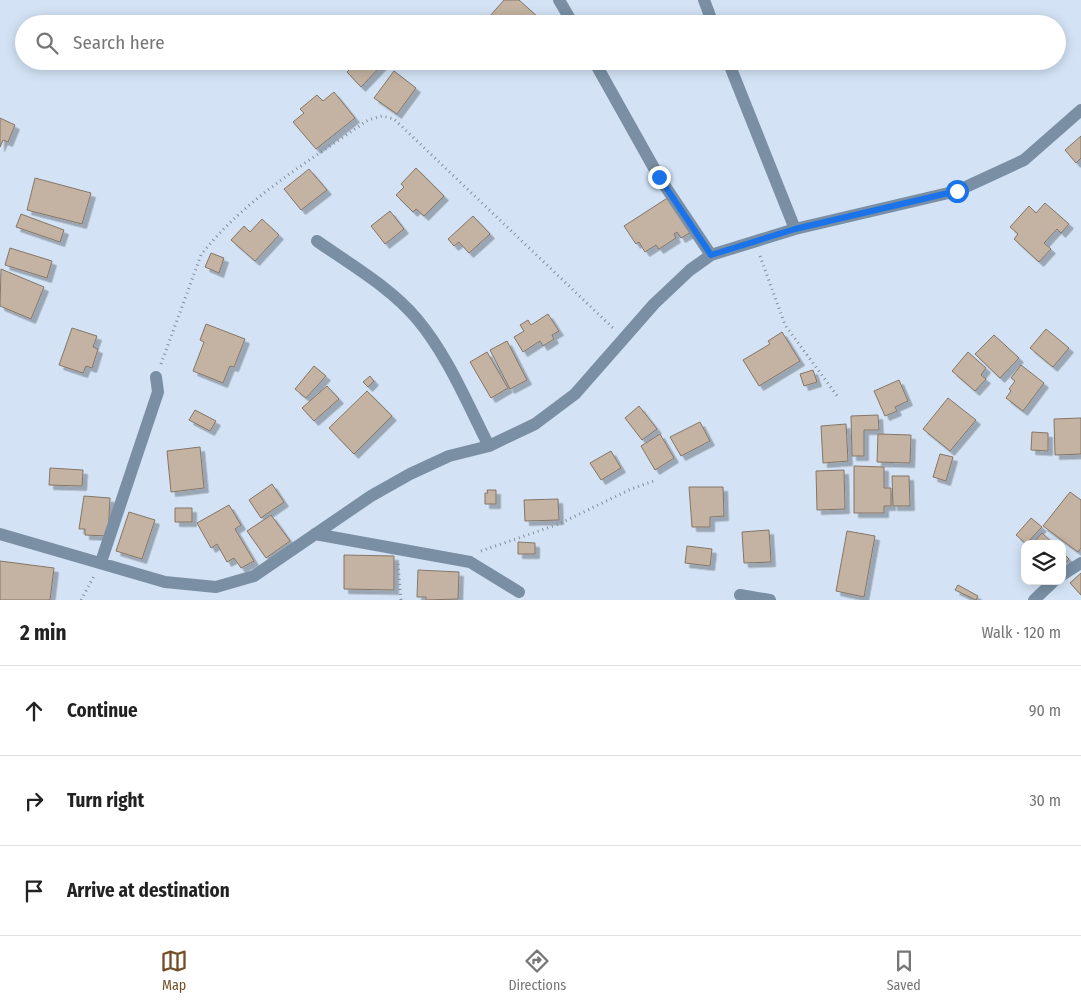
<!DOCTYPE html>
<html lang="en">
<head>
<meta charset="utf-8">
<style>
	:root { --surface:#fff; --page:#f2f2f2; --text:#222; --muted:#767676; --line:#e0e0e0; --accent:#724f28 }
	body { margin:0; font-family:"Fira Sans Condensed",sans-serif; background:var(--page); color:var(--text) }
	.controls { position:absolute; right:15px; bottom:15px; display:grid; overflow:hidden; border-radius:10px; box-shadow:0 2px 12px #0003 }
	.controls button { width:45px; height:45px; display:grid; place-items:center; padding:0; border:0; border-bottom:1px solid var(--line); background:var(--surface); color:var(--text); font:25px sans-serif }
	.stop { position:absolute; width:15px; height:15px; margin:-11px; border:4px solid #1a73e8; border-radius:50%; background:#fff }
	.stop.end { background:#1a73e8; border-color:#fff; box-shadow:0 1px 5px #0008 }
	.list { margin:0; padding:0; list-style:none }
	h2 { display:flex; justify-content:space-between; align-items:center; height:65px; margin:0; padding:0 20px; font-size:21px }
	h2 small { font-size:16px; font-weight:400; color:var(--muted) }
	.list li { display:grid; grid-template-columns:32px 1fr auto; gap:15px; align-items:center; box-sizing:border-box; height:90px; padding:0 20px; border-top:1px solid var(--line) }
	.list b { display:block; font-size:19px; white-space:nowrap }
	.list em { font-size:16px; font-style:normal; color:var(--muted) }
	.icon { flex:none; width:28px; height:28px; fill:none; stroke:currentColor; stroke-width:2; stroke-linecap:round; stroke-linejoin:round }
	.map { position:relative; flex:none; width:1081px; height:600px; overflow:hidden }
	.search { position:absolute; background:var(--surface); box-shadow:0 2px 12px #0003; left:15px; right:15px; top:15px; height:55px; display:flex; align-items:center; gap:12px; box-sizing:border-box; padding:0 18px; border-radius:28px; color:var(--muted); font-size:19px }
	.sheet { height:335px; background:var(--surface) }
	nav { display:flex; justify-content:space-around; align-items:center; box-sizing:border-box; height:70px; border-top:1px solid var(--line); background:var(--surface); font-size:14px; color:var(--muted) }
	nav a { display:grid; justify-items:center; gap:2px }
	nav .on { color:var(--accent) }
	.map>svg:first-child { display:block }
	.building { fill:#c4b3a2; stroke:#857566; filter:url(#shadow) }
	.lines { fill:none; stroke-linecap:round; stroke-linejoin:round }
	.path { stroke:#838e9b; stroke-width:3; stroke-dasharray:1 4; stroke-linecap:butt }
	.minor { stroke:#7a8fa4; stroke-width:12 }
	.route { stroke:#1a73e8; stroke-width:6 }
</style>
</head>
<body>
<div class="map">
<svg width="1081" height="600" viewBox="0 0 1081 600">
	<defs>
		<filter id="shadow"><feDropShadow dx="4.5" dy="4.5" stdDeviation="0" flood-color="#0004"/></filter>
	</defs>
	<rect width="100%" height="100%" fill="#d3e3f5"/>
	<path class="building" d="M504 0H519L539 18 533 24H483Z
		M358 61H380L383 64 361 87 347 72Z
		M394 71 416 88 397 114 374 98Z
		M334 92 355 118 316 149 293 122 304 113 300 109 317 95 323 101Z
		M0 118 15 125 8 142 3 140 0 147Z
		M1081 136V158L1076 163 1065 150Z
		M416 168 444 196 424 216 416 209 413 212 396 195 404 187 401 184Z
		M309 169 327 190 301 210 284 189Z
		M35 178 91 193 82 224 27 210Z
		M669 197 691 232 681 238 677 232 674 234 676 238 659 249 656 245 645 252 639 242 636 244 624 226Z
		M1045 203 1069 224 1061 233 1057 229 1044 243 1051 249 1039 262 1014 239 1018 234 1010 227 1029 206 1036 213Z
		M390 211 404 229 385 244 371 226Z
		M21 214 64 230 60 242 16 227Z
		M473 216 490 234 469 253 459 242 454 246 448 239Z
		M262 219 279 235 255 261 231 240 244 226 250 232Z
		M10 248 52 261 47 278 5 265Z
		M211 253 224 258 219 273 205 267Z
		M1 269 44 287 31 319 0 306Z
		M548 314 559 331 552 335 554 339 543 346 540 341 523 352 514 337 524 331 520 325 528 320 531 325Z
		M206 324 245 339 234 367 230 366 223 383 193 371 204 342 200 340Z
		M72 328 97 336 93 347 98 349 92 368 86 366 83 373 59 365Z
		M1046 329 1069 348 1053 367 1030 348Z
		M782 332 800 361 759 386 743 360 770 344 768 341Z
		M994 335 1019 358 1000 378 975 354Z
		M507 341 527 380 510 389 490 350Z
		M487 352 508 388 491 398 470 362Z
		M968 352 986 368 981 375 986 379 975 391 952 371Z
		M1021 365 1044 383 1023 411 1006 398 1011 391 1009 389 1015 381 1011 378Z
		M314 366 326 376 306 398 295 389Z
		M813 370 817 382 804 386 800 374Z
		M370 376 374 381 368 387 363 382Z
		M899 380 908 401 895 407 897 411 885 416 874 391Z
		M327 386 339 399 314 421 302 408Z
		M367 391 392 416 354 454 329 428Z
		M948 398 976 420 950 451 923 429Z
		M639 406 657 429 642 440 625 418Z
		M195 410 216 421 210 431 189 420Z
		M878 415 879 430H864V456H852L851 416Z
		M1081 418V454L1055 455 1054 419Z
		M700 422 710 441 681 456 670 437Z
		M846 424 848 461 823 463 821 426Z
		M1032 432 1048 433V451L1031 450Z
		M660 434 674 458 655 470 641 446Z
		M878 434 911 435 910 463 877 462Z
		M200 447 204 488 171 492 167 451Z
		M611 451 621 468 601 480 590 463Z
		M940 454 953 457 946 481 933 477Z
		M854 466 884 467V488H891V506H884V513H854Z
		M50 468 83 470 82 486 49 485Z
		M844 470 845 509 817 510 816 471Z
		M892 476H909L910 506H893Z
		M272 484 284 502 261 518 249 500Z
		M689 487H723L724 516 710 517V527H692Z
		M487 490H496V504H485V493H488Z
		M1070 492 1081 500V548L1078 552 1043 526Z
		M84 496 110 498 108 536 85 535V529H79Z
		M558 499 559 520 525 521 524 500Z
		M229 505 241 525 235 529 254 561 241 568 234 558 227 562 217 544 211 548 197 523Z
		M175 508H192V522H175Z
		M129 512 155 520 142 559 116 551Z
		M271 515 290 541 266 558 247 531Z
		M1031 518 1042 527 1026 544 1016 535Z
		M769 530 771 562 744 563 742 532Z
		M847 531 875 536 864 597 836 591Z
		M1042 533 1054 544H1032Z
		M518 542 535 543V554H518Z
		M687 546 712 549 710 566 685 563Z
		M1062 552 1069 559 1062 566Z
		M344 555 394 556V590L344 589Z
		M0 561 54 568 50 600H0Z
		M418 570 459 572 458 599 426 600V597H417Z
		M1081 573V595L1070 583Z
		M958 585 978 596 976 600 955 590Z"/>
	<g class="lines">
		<path class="path" d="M760 256 785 325 838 397
			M161 364 201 255C245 198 310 161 368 120L382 116 394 119 613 328
			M481 551 559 524 631 489 654 481
			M398 564 401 600
			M81 600 94 576"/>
		<path class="minor" d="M559 0 573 24
			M704 0 713 24
			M594 61 659 177 711 255
			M728 61 795 229
			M317 241C351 265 390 287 417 319 448 356 467 403 489 446
			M0 534 165 582 216 587 254 576 371 496 410 474 449 456 489 446 535 424 575 394 654 304 690 270 711 255 795 229 957 191 1024 160 1081 110
			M315 534 470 562 519 592
			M101 562 158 392 156 377
			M1062 575 1081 563
			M740 595 770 600
			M1034 600 1054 581"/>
	</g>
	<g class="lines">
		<path class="route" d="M659 177 711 255 795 229 957 191"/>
	</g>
</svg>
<div class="controls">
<button><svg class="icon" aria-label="layers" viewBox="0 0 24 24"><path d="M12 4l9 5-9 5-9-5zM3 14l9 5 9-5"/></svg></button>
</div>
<div class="stop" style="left:957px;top:191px"></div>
<div class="stop end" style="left:659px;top:177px"></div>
<div class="search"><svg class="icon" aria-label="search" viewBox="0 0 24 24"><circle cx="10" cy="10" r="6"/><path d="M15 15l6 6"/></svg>Search here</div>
</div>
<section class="sheet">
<h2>2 min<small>Walk · 120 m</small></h2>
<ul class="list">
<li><svg class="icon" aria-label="ahead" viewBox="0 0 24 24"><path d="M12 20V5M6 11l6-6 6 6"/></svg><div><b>Continue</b></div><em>90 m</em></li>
<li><svg class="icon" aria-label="right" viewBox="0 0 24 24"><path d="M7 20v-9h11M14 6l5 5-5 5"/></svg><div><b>Turn right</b></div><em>30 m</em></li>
<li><svg class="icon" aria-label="arrive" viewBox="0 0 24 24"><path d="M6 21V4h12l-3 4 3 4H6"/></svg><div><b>Arrive at destination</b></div></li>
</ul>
</section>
<nav>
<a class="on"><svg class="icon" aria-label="map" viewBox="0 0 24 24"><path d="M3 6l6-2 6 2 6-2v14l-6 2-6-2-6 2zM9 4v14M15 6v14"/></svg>Map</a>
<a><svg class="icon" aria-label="directions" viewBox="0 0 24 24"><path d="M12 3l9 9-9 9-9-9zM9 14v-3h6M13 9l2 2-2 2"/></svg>Directions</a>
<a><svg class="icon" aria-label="saved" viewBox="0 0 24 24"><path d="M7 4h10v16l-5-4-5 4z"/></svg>Saved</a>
</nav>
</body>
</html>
